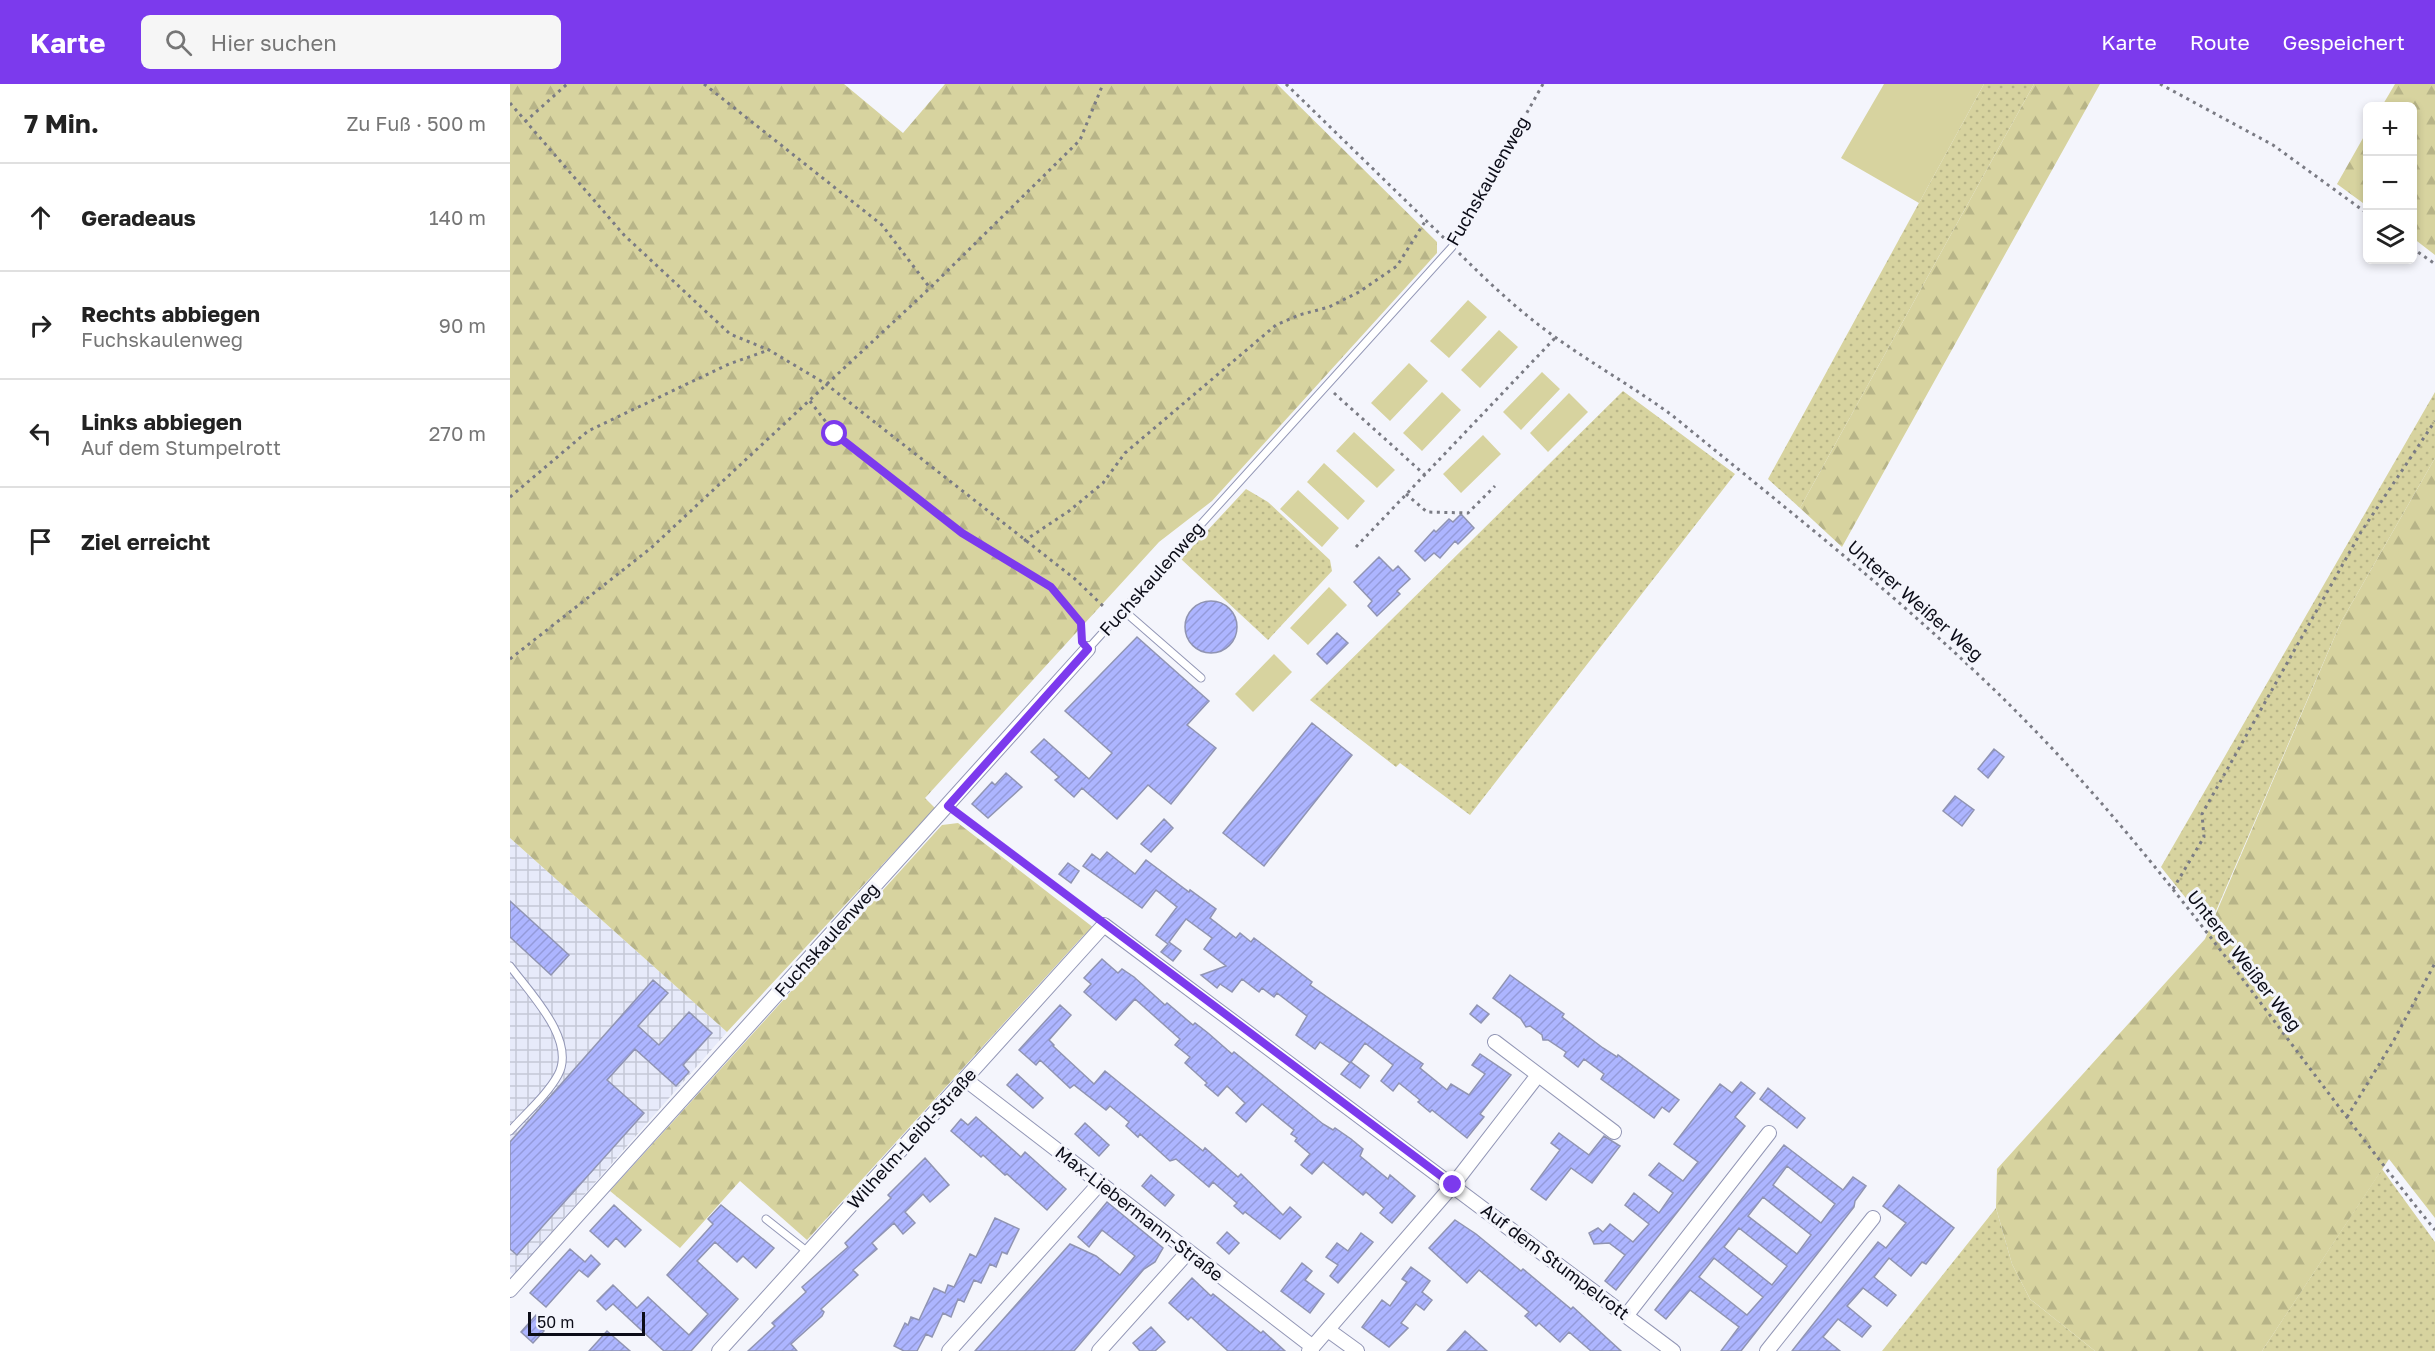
<!DOCTYPE html>
<html lang="de">
<head>
<meta charset="utf-8">
<style>
	:root { --surface:#fff; --page:#f6f6f6; --text:#222; --muted:#767676; --line:#e0e0e0; --accent:#7c3aed }
	body { margin:0; font-family:"Golos Text",sans-serif; background:var(--page); color:var(--text) }
	.controls { position:absolute; right:18px; top:18px; display:grid; overflow:hidden; border-radius:9px; box-shadow:0 3px 9px #0003 }
	.controls button { width:54px; height:54px; display:grid; place-items:center; padding:0; border:0; border-bottom:2px solid var(--line); background:var(--surface); color:var(--text); font:30px sans-serif }
	.scale { position:absolute; left:18px; bottom:15px; width:117px; box-sizing:border-box; padding-left:6px; border:3px solid #0c0d18; border-top:0; font-size:16px; line-height:21px; white-space:nowrap; color:#0c0d18; -webkit-text-stroke:4px #f4f5fc; paint-order:stroke }
	.stop { position:absolute; width:18px; height:18px; margin:-14px; border:4px solid #7c3aed; border-radius:50%; background:#fff }
	.stop.end { background:#7c3aed; border-color:#fff; box-shadow:0 2px 6px #0008 }
	.list { margin:0; padding:0; list-style:none }
	h2 { display:flex; justify-content:space-between; align-items:center; height:78px; margin:0; padding:0 24px; font-size:26px }
	h2 small { font-size:20px; font-weight:400; color:var(--muted) }
	.list li { display:grid; grid-template-columns:39px 1fr auto; gap:18px; align-items:center; box-sizing:border-box; height:108px; padding:0 24px; border-top:2px solid var(--line) }
	.list b { display:block; font-size:22px; white-space:nowrap }
	.list p { margin:0; font-size:20px; white-space:nowrap; color:var(--muted) }
	.list em { font-size:20px; font-style:normal; color:var(--muted) }
	.icon { flex:none; width:33px; height:33px; fill:none; stroke:currentColor; stroke-width:2; stroke-linecap:round; stroke-linejoin:round }
	.map { position:relative; flex:none; width:1925px; height:1267px; overflow:hidden }
	header { display:flex; align-items:center; gap:36px; box-sizing:border-box; height:84px; padding:0 30px; background:var(--accent); color:#fff }
	header strong { font-size:28px }
	nav { display:flex; gap:33px; margin-inline-start:auto; font-size:21px }
	.search { width:420px; height:54px; background:var(--page); display:flex; align-items:center; gap:15px; box-sizing:border-box; padding:0 21px; border-radius:9px; color:var(--muted); font-size:22px }
	main { display:flex }
	aside { flex:1; background:var(--surface) }
	.map>svg:first-child { display:block }
	.industrial { fill:url(#industrial-grid) }
	.grass { fill:url(#grass-dots) }
	.forest { fill:url(#forest-firs) }
	.garden { fill:#d7d39f }
	.building { fill:url(#building-hatch); stroke:#9094b2; stroke-width:1.5; fill-rule:evenodd }
	.lines { fill:none; stroke-linecap:round; stroke-linejoin:round }
	.lane-casing { stroke:#9397b6; stroke-width:9 }
	.street-casing { stroke:#9397b6; stroke-width:16 }
	.path { stroke:#7a7b84; stroke-width:3; stroke-dasharray:3 4.5; stroke-linecap:butt }
	.lane { stroke:#fff; stroke-width:7 }
	.street { stroke:#fff; stroke-width:14 }
	.route { stroke:#7c3aed; stroke-width:8 }
	.labels { text-anchor:middle; stroke-width:6; stroke-linejoin:round; paint-order:stroke }
	.street-label { font-size:18px; fill:#0c0d18; stroke:#f4f5fc }
</style>
</head>
<body>
<header>
<strong>Karte</strong>
<div class="search"><svg class="icon" aria-label="search" viewBox="0 0 24 24"><circle cx="10" cy="10" r="6"/><path d="M15 15l6 6"/></svg>Hier suchen</div>
<nav><a>Karte</a><a>Route</a><a>Gespeichert</a></nav>
</header>
<main>
<aside>
<h2>7 Min.<small>Zu Fuß · 500 m</small></h2>
<ul class="list">
<li><svg class="icon" aria-label="ahead" viewBox="0 0 24 24"><path d="M12 20V5M6 11l6-6 6 6"/></svg><div><b>Geradeaus</b></div><em>140 m</em></li>
<li><svg class="icon" aria-label="right" viewBox="0 0 24 24"><path d="M7 20v-9h11M14 6l5 5-5 5"/></svg><div><b>Rechts abbiegen</b><p>Fuchskaulenweg</p></div><em>90 m</em></li>
<li><svg class="icon" aria-label="left" viewBox="0 0 24 24"><path d="M17 20v-9H6M10 6l-5 5 5 5"/></svg><div><b>Links abbiegen</b><p>Auf dem Stumpelrott</p></div><em>270 m</em></li>
<li><svg class="icon" aria-label="arrive" viewBox="0 0 24 24"><path d="M6 21V4h12l-3 4 3 4H6"/></svg><div><b>Ziel erreicht</b></div></li>
</ul>
</aside>
<div class="map">
<svg width="1925" height="1267" viewBox="0 0 1925 1267">
	<defs>
		<pattern id="industrial-grid" width="8" height="8" patternUnits="userSpaceOnUse" patternTransform="scale(1.5)"><rect width="8" height="8" fill="#e7eafa"/><path d="M0 4h8M4 0v8" fill="none" stroke="#c5c8d6"/></pattern>
		<pattern id="grass-dots" width="8" height="8" patternUnits="userSpaceOnUse" patternTransform="scale(1.5)"><rect width="8" height="8" fill="#d7d39f"/><path d="M2 2h.1M6 6h.1" fill="none" stroke="#b7b488" stroke-width="1.8" stroke-linecap="round"/></pattern>
		<pattern id="forest-firs" width="22" height="20" patternUnits="userSpaceOnUse" patternTransform="scale(1.5)"><rect width="22" height="20" fill="#d7d39f"/><path d="M5 1l3.5 6h-7zM16 11l3.5 6h-7z" fill="#b7b488"/></pattern>
		<pattern id="building-hatch" width="6" height="6" patternUnits="userSpaceOnUse" patternTransform="scale(1.5)"><rect width="6" height="6" fill="#adb5ff"/><path d="M-1 1l2-2M0 6l6-6M5 7l2-2" fill="none" stroke="#949ada"/></pattern>
	</defs>
	<rect width="100%" height="100%" fill="#f4f5fc"/>
	<path class="industrial" d="M0 754 217 948 4 1191 0 1188Z"/>
	<path class="grass" d="M1474 0H1524L1290 424 1258 395Z
		M1113 307 1225 390 960 731 890 679 886 683 800 616Z
		M1925 308V374L1831 538 1699 843 1651 783Z
		M736 405 758 418 820 476 822 487 758 556 671 475Z
		M1872 1085 1925 1158V1267H1752Z
		M1486 1124 1502 1180 1520 1215 1585 1267H1372Z"/>
	<path class="forest" d="M0 0H334L393 49 435 0H767L927 158V169L702 417 649 458 415 714 425 724 217 948 0 754Z
		M1524 0H1590L1332 463 1290 424Z
		M1885 0H1925V171L1903 154 1902 22H1872Z
		M1857 47V122L1827 100Z
		M1925 374V1134L1879 1075 1752 1267H1585L1520 1215 1502 1180 1486 1124 1487 1085 1695 855 1831 538Z
		M448 739 584 844 573 852 297 1156 230 1097 170 1164 100 1107 432 741Z"/>
	<path class="garden" d="M1374 0H1474L1409 119 1331 74Z
		M958 216 977 233 939 274 920 257Z
		M989 246 1008 263 970 304 951 286Z
		M899 279 918 297 880 337 861 319Z
		M1032 288 1050 305 1011 346 993 328Z
		M932 308 951 326 912 367 893 349Z
		M1059 309 1078 328 1038 368 1020 349Z
		M844 348 885 386 867 404 826 367Z
		M973 351 991 370 951 409 933 390Z
		M814 379 855 417 838 436 797 398Z
		M788 406 829 444 812 463 770 425Z
		M819 503 837 521 798 561 780 544Z
		M764 570 782 588 743 628 725 610Z"/>
	<path class="building" d="M951 430 964 444 948 460 945 457 930 474 924 469 915 477 905 467 924 446 926 448 939 435 943 438Z
		M869 473 883 487 888 482 900 495 887 507 890 510 867 532 858 522 862 517 844 498Z
		M675 543a26 26 0 1 1 52 0a26 26 0 1 1-52 0Z
		M827 549 838 559 817 580 807 570Z
		M627 553 699 617 677 641 706 664 661 720 638 701 607 735 572 704 564 713 545 696 549 693 521 668 534 655 579 695 602 669 555 627Z
		M802 639 842 671 754 782 713 749Z
		M1484 665 1494 673 1478 694 1468 685Z
		M496 689 512 703 478 734 462 720 482 698 485 701Z
		M1445 712 1464 726 1452 742 1433 727Z
		M654 735 663 744 641 768 631 760Z
		M597 768 625 790 636 776 679 808 680 806 706 825 700 834 726 854 730 849 741 858 744 854 802 898 800 901 913 980 910 984 937 1006 941 1000 959 1011 975 990 962 981 970 970 1001 991 970 1030 974 1033 957 1054 922 1026 920 1028 908 1018 910 1016 889 999 883 1007 871 997 883 981 855 959 841 978 859 992 850 1004 831 990 840 979 810 958 805 965 786 951 797 932 767 909 764 913 752 904 749 908 732 895 722 908 710 900 707 904 691 891 716 882 694 865 702 854 676 835 659 858 671 867 663 877 651 868 658 860 646 851 667 823 646 806 632 824 573 782 582 770 590 776Z
		M558 779 569 787 561 799 549 790Z
		M0 817 59 871 41 891 0 853Z
		M592 875 608 889 612 885 624 893 655 921 657 919 683 941 685 939 698 949 722 970 724 968 813 1040 823 1046 825 1044 841 1055 853 1065 850 1072 878 1095 880 1091 905 1112 882 1139 870 1129 874 1124 856 1108 853 1111 813 1078 802 1090 791 1081 800 1070 785 1057 787 1054 781 1050 784 1046 752 1020 736 1038 726 1029 735 1019 717 1002 708 1012 695 1001 697 999 675 979 680 973 665 961 670 955 625 915 606 936 574 908 581 900 574 894Z
		M1000 891 1054 930 1052 933 1093 964 1107 973 1108 971 1169 1016 1159 1028 1152 1023 1144 1034 1091 995 1094 990 1074 975 1068 983 1054 972 1056 968 1038 956H1033L1032 951 1020 942 1016 943 1011 935 983 914Z
		M143 896 158 909 128 942 149 961 179 928 202 949 173 981 179 988 166 1002 125 965 97 996 134 1029 7 1171 0 1165V1058Z
		M550 921 561 931 539 956 544 961 543 962 584 1000 595 987 693 1067 695 1064 728 1093 731 1090 773 1131 780 1123 791 1133 770 1155 735 1128 733 1130 724 1122 727 1119 703 1098 699 1103 666 1075 660 1077 630 1050 628 1053 616 1042 619 1038 600 1022 596 1026 564 1001 560 1004 530 976 526 981 509 966Z
		M967 921 979 930 971 939 960 930Z
		M507 990 533 1014 523 1024 497 1001Z
		M1231 998 1245 1009 1225 1033 1235 1042 1106 1206 1095 1197 1115 1171 1099 1159 1084 1160 1079 1149 1088 1144 1093 1148 1100 1140 1123 1158 1139 1140 1115 1121 1124 1109 1149 1129 1163 1109 1139 1091 1149 1079 1173 1097 1188 1078 1164 1060 1210 1000 1222 1009Z
		M1258 1004 1295 1034 1287 1044 1250 1015Z
		M466 1033 511 1073 515 1068 556 1105 537 1126 497 1090 495 1091 473 1071 471 1073 441 1047 451 1035 458 1041Z
		M575 1039 599 1061 589 1072 565 1050Z
		M1049 1049 1079 1071 1094 1052 1110 1062 1082 1099 1061 1084 1036 1116 1021 1105 1050 1066 1041 1059Z
		M1274 1061 1333 1106 1343 1093 1356 1102 1345 1117 1344 1123 1231 1267H1211L1229 1243 1180 1206 1156 1235 1145 1226ZM1277 1082 1325 1120 1311 1139 1263 1101ZM1253 1113 1301 1151 1287 1170 1238 1132ZM1229 1144 1277 1182 1262 1201 1214 1163ZM1204 1174 1253 1213 1237 1231 1189 1193Z
		M415 1074 439 1101 420 1118 413 1110 395 1128 405 1139 393 1150 384 1139 362 1159 367 1165 343 1186 348 1191 311 1225 314 1228 312 1232 281 1260 287 1267H238L265 1242 262 1239 296 1208 292 1203 338 1163 335 1159 381 1114 378 1111Z
		M641 1091 664 1111 655 1122 632 1102Z
		M1389 1101 1444 1144 1416 1180 1412 1178 1401 1192 1379 1174 1364 1193 1386 1211 1377 1222 1353 1204 1337 1222 1361 1242 1352 1253 1328 1235 1313 1253 1330 1267H1282L1368 1158 1376 1164 1396 1139 1373 1122Z
		M597 1118 653 1164 645 1178 634 1185 564 1267H465L560 1160 586 1172 610 1191 625 1172 592 1146 579 1163 568 1153Z
		M104 1121 131 1146 115 1163 106 1154 98 1163 80 1147Z
		M211 1121 264 1164 246 1184 233 1172 227 1178 205 1158 187 1177 228 1215 181 1267H154L103 1220 96 1226 87 1217 103 1201 127 1224 138 1213 179 1251 198 1230 157 1191 203 1140 198 1135Z
		M485 1134 509 1145 497 1170 492 1168 486 1183 480 1180 471 1199 464 1196 454 1218 448 1215 441 1233 433 1229 422 1253 416 1250 407 1267H394L384 1262 395 1239 398 1241 401 1233 409 1236 424 1204 435 1209 438 1201 444 1203 460 1170 466 1173Z
		M945 1136 966 1150 1011 1187 1013 1185 1061 1225 1063 1223 1111 1267H1081L1059 1248 1050 1258 1029 1239 1026 1242 1015 1232 1019 1228 969 1186 957 1199 919 1164Z
		M717 1148 729 1159 719 1170 707 1159Z
		M851 1149 863 1158 828 1199 820 1192 828 1181 816 1173 827 1159 838 1167Z
		M60 1165 75 1178 81 1171 90 1180 78 1193 69 1186 36 1223 20 1209Z
		M792 1179 802 1187 795 1196 814 1210 800 1229 771 1207Z
		M901 1183 920 1197 912 1208 922 1216 914 1226 906 1220 891 1239 898 1244 879 1263 852 1243 872 1216 880 1222 897 1198 892 1195Z
		M682 1194 701 1212 703 1210 751 1249 753 1247 775 1267H718L681 1233 678 1236 659 1219Z
		M26 1231 36 1240 31 1245 34 1247 23 1259 11 1248Z
		M641 1243 655 1258 645 1267H630L623 1259Z
		M97 1247 120 1267H79Z
		M955 1247 977 1267H937Z"/>
	<g class="lines">
		<g class="lane-casing">
			<path id="lane" d="M613 526 691 594
				M578 565 942 163
				M0 882C19 908 67 956 48 991 37 1011 16 1029 0 1047
				M256 1135 299 1169"/>
		</g>
		<g class="street-casing">
			<path id="street" d="M985 958 1104 1048
				M456 996 803 1263
				M0 1206 578 565
				M1116 1232 1259 1049
				M818 1246 847 1267
				M209 1267 594 841 1163 1267
				M439 1267 590 1099
				M589 1267 678 1168
				M799 1267 943 1101 1028 991
				M1257 1267 1363 1134"/>
		</g>
		<path class="path" d="M194 0 372 141 420 204
			M776 0 936 156
			M1650 0 1763 61 1858 130
			M0 19 114 151 220 250 259 266 316 300 565 495 594 523
			M15 38 57 0
			M947 153 1033 0
			M1902 164 1925 180
			M949 169C979 199 1010 228 1045 253 1084 281 1125 304 1163 332 1291 437 1422 538 1536 658 1679 809 1794 985 1925 1146
			M824 309 915 391
			M300 317 325 350 422 423 452 449 541 503 571 539 572 553
			M896 410 917 428 958 429 985 402
			M0 413 78 347 219 280 259 266
			M514 457 559 427 593 399 615 369 766 241 789 231 819 223 849 208 887 182 916 136
			M846 463 1045 254
			M0 575 141 464 420 204 570 56 593 0
			M447 729 582 832
			M1663 805 1694 753 1692 730 1851 448 1925 337
			M1837 1033 1884 956 1925 879"/>
		<use href="#lane" class="lane"/>
		<use href="#street" class="street"/>
	</g>
	<g class="lines">
		<path class="route" d="M325 350 452 449 541 503 571 539 572 558 578 565 438 722 943 1101"/>
	</g>
	<g class="labels">
		<g class="street-label">
			<text transform="translate(978 97) rotate(-60)" y="6">Fuchskaulenweg</text>
			<text transform="translate(642 495) rotate(-48)" y="6">Fuchskaulenweg</text>
			<text transform="translate(1405 517) rotate(41)" y="6">Unterer Weißer Weg</text>
			<text transform="translate(317 856) rotate(-48)" y="6">Fuchskaulenweg</text>
			<text transform="translate(1734 877) rotate(52)" y="6">Unterer Weißer Weg</text>
			<text transform="translate(402 1055) rotate(-48)" y="6">Wilhelm-Leibl-Straße</text>
			<text transform="translate(629 1130) rotate(38)" y="6">Max-Liebermann-Straße</text>
			<text transform="translate(1045 1178) rotate(37)" y="6">Auf dem Stumpelrott</text>
		</g>
	</g>
</svg>
<div class="controls">
<button>+</button>
<button>−</button>
<button><svg class="icon" aria-label="layers" viewBox="0 0 24 24"><path d="M12 4l9 5-9 5-9-5zM3 14l9 5 9-5"/></svg></button>
</div>
<div class="scale">50 m</div>
<div class="stop" style="left:325px;top:350px"></div>
<div class="stop end" style="left:943px;top:1101px"></div>
</div>
</main>
</body>
</html>
